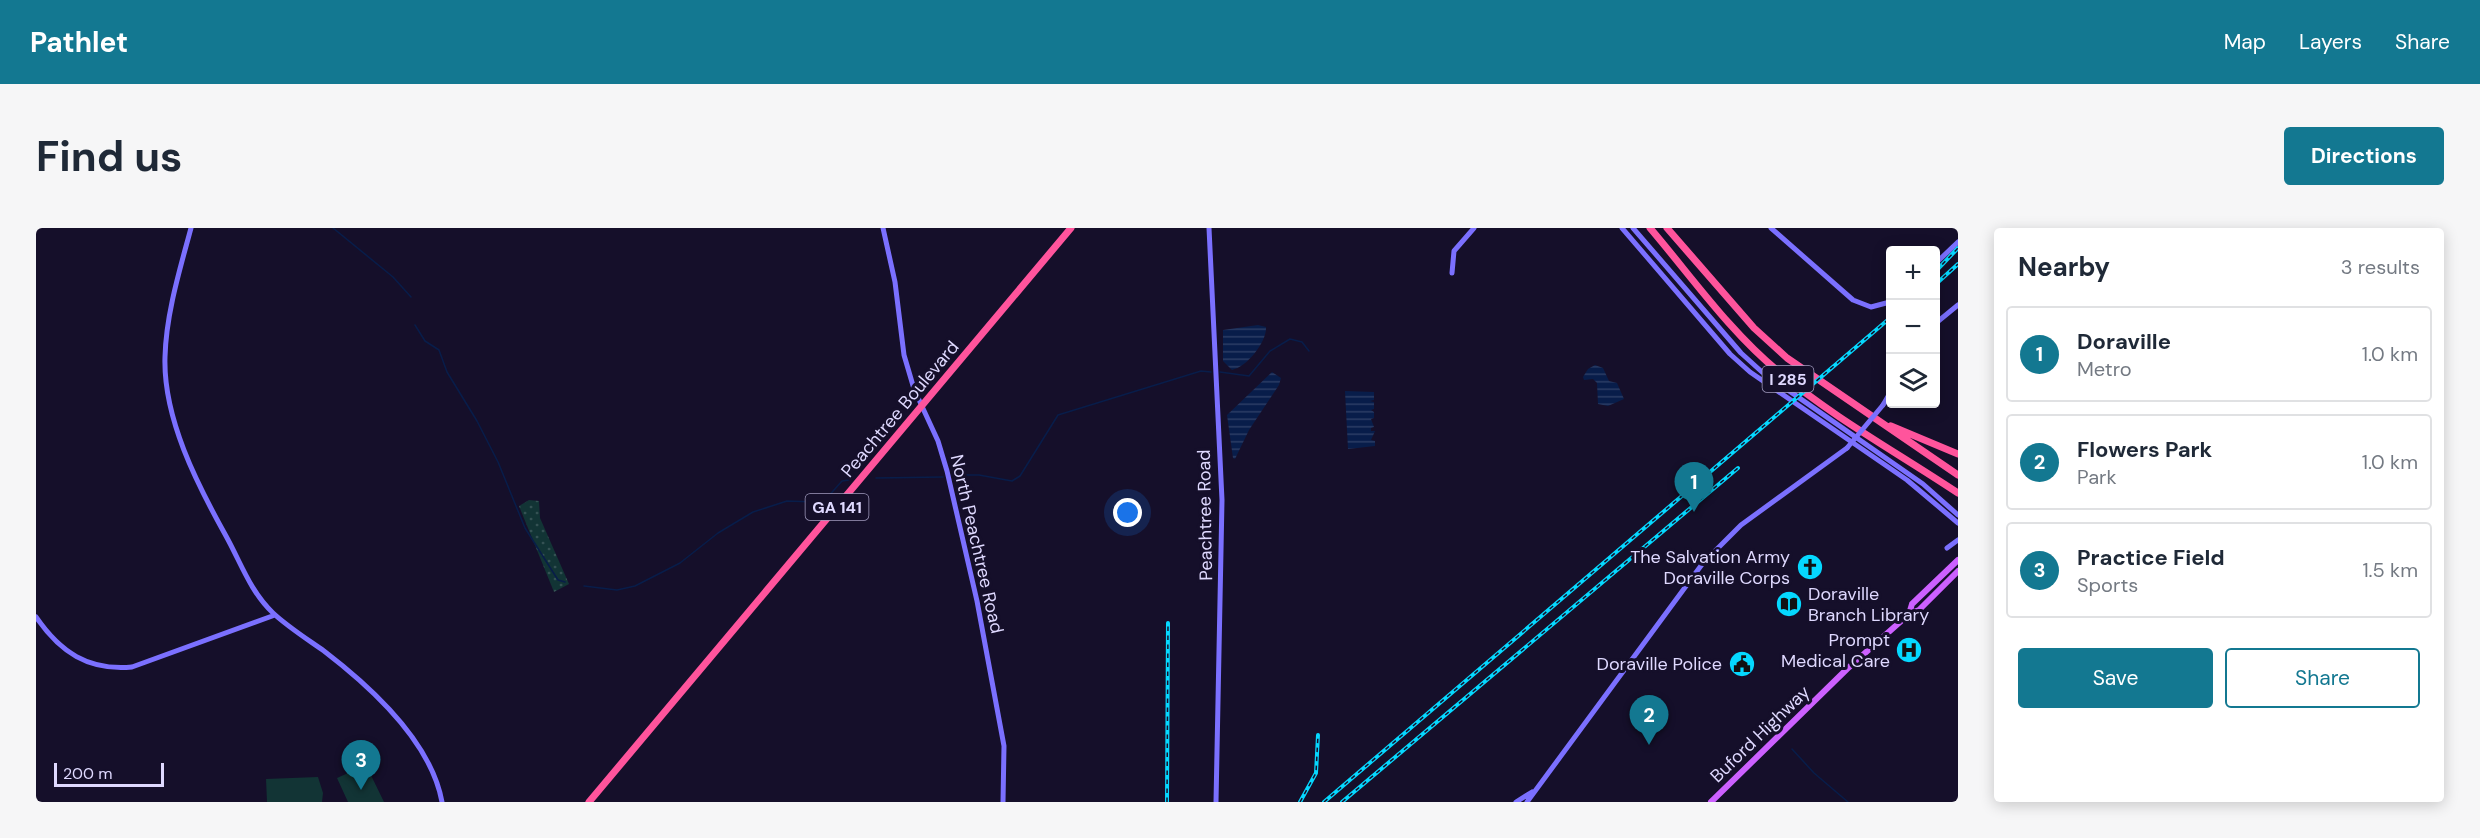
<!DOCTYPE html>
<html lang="en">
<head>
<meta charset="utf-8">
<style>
	:root { --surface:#fff; --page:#f6f6f7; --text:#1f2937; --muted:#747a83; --line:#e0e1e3; --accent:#137891 }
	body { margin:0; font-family:"DM Sans",sans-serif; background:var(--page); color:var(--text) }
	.controls { position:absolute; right:18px; top:18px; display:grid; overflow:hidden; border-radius:6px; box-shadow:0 3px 15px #0003 }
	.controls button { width:54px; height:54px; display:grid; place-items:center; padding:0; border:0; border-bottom:2px solid var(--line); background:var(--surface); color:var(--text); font:30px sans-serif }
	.scale { position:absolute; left:18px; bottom:15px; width:110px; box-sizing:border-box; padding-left:6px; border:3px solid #dfd9ff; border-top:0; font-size:16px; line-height:21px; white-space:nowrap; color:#dfd9ff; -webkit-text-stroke:4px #150f2a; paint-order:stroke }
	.you { position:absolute; left:1092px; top:285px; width:21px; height:21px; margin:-15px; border:4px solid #fff; border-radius:50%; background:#1a73e8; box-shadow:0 0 0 9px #1a73e833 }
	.badge { display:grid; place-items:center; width:39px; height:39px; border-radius:50%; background:var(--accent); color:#fff; font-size:20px; font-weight:700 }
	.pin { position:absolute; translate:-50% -50px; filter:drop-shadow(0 2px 3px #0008) }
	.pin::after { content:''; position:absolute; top:32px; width:21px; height:18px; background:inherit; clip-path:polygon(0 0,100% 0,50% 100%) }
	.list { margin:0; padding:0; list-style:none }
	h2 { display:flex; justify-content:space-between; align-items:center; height:78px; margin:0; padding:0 24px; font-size:26px }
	h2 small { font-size:20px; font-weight:400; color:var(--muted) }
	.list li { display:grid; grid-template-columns:39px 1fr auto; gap:18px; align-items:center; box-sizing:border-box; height:96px; margin:0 12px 12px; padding:0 12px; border:2px solid var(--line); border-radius:6px }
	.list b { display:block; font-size:22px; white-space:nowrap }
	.list p { margin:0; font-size:20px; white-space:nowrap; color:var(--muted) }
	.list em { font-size:20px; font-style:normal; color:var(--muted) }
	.actions { display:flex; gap:12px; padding:18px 24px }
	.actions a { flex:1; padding:14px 0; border:2px solid var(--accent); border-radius:6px; text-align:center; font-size:21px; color:var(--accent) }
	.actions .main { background:var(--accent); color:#fff }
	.icon { flex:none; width:33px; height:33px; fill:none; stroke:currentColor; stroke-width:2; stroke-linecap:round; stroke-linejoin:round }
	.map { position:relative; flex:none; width:1922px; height:574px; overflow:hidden; border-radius:6px }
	header { display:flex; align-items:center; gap:36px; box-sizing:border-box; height:84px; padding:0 30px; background:var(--accent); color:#fff }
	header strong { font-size:28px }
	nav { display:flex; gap:33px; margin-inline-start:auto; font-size:21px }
	.intro { display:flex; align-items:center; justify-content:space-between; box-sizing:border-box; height:144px; padding:0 36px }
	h1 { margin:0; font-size:42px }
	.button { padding:15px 27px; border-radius:6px; background:var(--accent); color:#fff; font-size:21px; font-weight:700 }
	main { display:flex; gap:36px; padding:0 36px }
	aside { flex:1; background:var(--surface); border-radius:6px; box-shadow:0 3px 15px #0003 }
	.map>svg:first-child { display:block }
	.grass { fill:#123435 }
	.park { fill:url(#park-dots) }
	.water { fill:url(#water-rules) }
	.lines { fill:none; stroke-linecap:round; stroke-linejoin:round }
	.stream { stroke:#081d4a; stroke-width:1.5 }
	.secondary { stroke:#7b70ff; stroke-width:5 }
	.primary { stroke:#cc60ff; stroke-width:6 }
	.highway { stroke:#ff549c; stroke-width:7 }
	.rail-casing { stroke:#05d8ff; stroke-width:4 }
	.rail { stroke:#150f2a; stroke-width:1.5; stroke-dasharray:4.5; stroke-linecap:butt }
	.secondary-bridge { stroke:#7b70ff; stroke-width:5 }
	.labels { text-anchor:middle; stroke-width:6; stroke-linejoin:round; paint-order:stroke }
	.shield { fill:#150f2a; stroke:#a29cbf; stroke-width:1.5 }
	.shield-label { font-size:16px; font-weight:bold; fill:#dfd9ff }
	.street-label { font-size:18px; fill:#dfd9ff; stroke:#150f2a }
	.poi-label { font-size:18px; fill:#dfd9ff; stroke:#150f2a; text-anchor:end }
</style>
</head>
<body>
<header>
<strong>Pathlet</strong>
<nav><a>Map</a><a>Layers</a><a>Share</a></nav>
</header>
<div class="intro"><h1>Find us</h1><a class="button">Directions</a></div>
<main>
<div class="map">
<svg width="1922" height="574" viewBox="0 0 1922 574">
	<defs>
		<pattern id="park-dots" width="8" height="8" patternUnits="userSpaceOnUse" patternTransform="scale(1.5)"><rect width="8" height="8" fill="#123435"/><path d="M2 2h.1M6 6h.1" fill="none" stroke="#345153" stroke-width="1.8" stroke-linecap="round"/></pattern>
		<pattern id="water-rules" width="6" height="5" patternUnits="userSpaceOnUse" patternTransform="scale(1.5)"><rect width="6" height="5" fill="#081d4a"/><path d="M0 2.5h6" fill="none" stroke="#2c3d65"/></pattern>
	</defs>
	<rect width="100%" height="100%" fill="#150f2a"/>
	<path class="grass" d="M330 537 348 574H312L301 550Z
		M282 549 287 565 286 574H231L230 551Z"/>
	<path class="park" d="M493 272 503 273 504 290 533 356 518 364 483 278Z"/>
	<path class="water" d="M1222 97 1230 99C1231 114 1211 139 1196 142L1187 133V102Z
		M1559 137 1567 140 1573 153 1581 155 1588 171 1572 178 1562 176 1561 155 1557 151 1548 152 1547 149 1552 141Z
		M1236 144 1245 150 1243 157 1213 202 1199 231 1197 230 1191 187Z
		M1309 163 1338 164V172L1334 173 1338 174V181L1335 182 1338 184V190L1335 191 1338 199 1335 200V203H1339L1335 212 1339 213V218L1312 221Z"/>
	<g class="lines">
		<path class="stream" d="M297 0 357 49 375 69
			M379 97 389 113 403 122 411 144 441 193 462 234 489 300 522 352 529 354
			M1184 144 1213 148 1234 123 1254 111 1266 114 1273 123
			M916 247H943L976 253 984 248 1022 187 1165 143 1175 144
			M840 250 907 249
			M548 358 581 362 599 358 644 335 682 305 717 284 751 273 780 274 790 271 806 253 813 252
			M1756 521 1778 545 1812 574"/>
		<path class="secondary" d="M155 0C144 41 130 86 129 129 127 190 161 256 190 308 205 335 214 363 237 385 252 399 271 411 288 423 335 459 395 513 406 574
			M847 0 859 54 868 127 878 161 902 213 911 243 941 373 968 518 967 574
			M1173 0 1186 272 1180 574
			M1586 0 1694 126 1714 144 1871 252 1922 295
			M1597 0 1705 125 1726 144 1887 256 1922 287
			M1735 0 1817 72 1835 79 1854 74
			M1900 35 1922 14
			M1416 45 1418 23 1438 0
			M1900 95 1922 77
			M1847 177 1854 165
			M1911 320 1922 312
			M0 389C24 424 52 443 96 439L239 387
			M1480 574 1496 564
			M1491 574 1667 335 1705 297 1811 220"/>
		<path class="primary" d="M1873 386 1876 376 1922 332
			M1675 574 1811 441 1873 386 1883 382 1922 343"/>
		<path class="highway" d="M1614 0C1655 48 1694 104 1743 144 1798 190 1862 225 1922 265
			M1631 0 1718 100 1751 130 1922 247
			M1855 198 1922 226
			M553 574 1035 0"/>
		<g class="rail-casing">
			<path id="rail" d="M1900 43 1922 20
				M1900 56 1922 36
				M1131 574 1132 395
				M1264 574 1280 545 1282 507
				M1288 574 1854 90
				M1306 574 1702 240"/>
		</g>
		<use href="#rail" class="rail"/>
		<path class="secondary-bridge" d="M1811 220 1847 177"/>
	</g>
	<defs>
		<g id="church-disc" transform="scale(1.35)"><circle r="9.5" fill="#05d8ff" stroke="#150f2a"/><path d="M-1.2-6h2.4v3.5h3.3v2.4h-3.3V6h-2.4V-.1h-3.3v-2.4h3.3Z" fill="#111"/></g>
		<g id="library-disc" transform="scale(1.35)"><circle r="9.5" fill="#05d8ff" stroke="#150f2a"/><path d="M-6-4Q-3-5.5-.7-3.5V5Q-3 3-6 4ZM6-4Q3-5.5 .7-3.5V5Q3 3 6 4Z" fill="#111"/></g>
		<g id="hospital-disc" transform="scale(1.35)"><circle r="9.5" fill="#05d8ff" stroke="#150f2a"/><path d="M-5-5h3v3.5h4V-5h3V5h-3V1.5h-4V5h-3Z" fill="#111"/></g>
		<g id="civic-disc" transform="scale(1.35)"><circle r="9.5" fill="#05d8ff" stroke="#150f2a"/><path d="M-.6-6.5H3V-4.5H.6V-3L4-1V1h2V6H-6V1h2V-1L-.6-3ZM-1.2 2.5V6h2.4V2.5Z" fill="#111"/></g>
	</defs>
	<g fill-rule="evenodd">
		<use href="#church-disc" x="1774" y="339"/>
		<use href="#library-disc" x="1753" y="376"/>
		<use href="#hospital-disc" x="1873" y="422"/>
		<use href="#civic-disc" x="1706" y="436"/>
	</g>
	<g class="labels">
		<g class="shield">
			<rect x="1726.5" y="138" width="51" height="26" rx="4.5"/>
			<rect x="769.5" y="266" width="63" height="26" rx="4.5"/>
		</g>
		<g class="shield-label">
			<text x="1752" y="157">I 285</text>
			<text x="801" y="285">GA 141</text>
		</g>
		<g class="street-label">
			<text transform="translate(864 181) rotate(-50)" y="6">Peachtree Boulevard</text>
			<text transform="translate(1169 287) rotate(-91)" y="6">Peachtree Road</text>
			<text transform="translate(941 316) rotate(77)" y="6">North Peachtree Road</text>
			<text transform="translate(1724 506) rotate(-44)" y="6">Buford Highway</text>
		</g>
		<g class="poi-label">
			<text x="1754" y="335">The Salvation Army<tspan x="1754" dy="21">Doraville Corps</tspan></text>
			<text x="1772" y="372" text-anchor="start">Doraville<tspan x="1772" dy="21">Branch Library</tspan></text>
			<text x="1854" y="418">Prompt<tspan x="1854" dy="21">Medical Care</tspan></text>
			<text x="1686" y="442">Doraville Police</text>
		</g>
	</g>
</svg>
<div class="controls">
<button>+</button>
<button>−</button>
<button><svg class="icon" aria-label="layers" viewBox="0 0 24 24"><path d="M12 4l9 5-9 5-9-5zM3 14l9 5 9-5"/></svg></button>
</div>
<div class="scale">200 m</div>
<div class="you"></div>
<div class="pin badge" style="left:1658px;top:284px">1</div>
<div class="pin badge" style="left:1613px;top:517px">2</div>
<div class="pin badge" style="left:325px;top:562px">3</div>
</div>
<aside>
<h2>Nearby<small>3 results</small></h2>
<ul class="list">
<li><span class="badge">1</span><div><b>Doraville</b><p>Metro</p></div><em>1.0 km</em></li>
<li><span class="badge">2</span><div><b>Flowers Park</b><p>Park</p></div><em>1.0 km</em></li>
<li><span class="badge">3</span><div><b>Practice Field</b><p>Sports</p></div><em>1.5 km</em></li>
</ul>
<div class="actions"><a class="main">Save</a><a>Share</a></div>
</aside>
</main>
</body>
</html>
